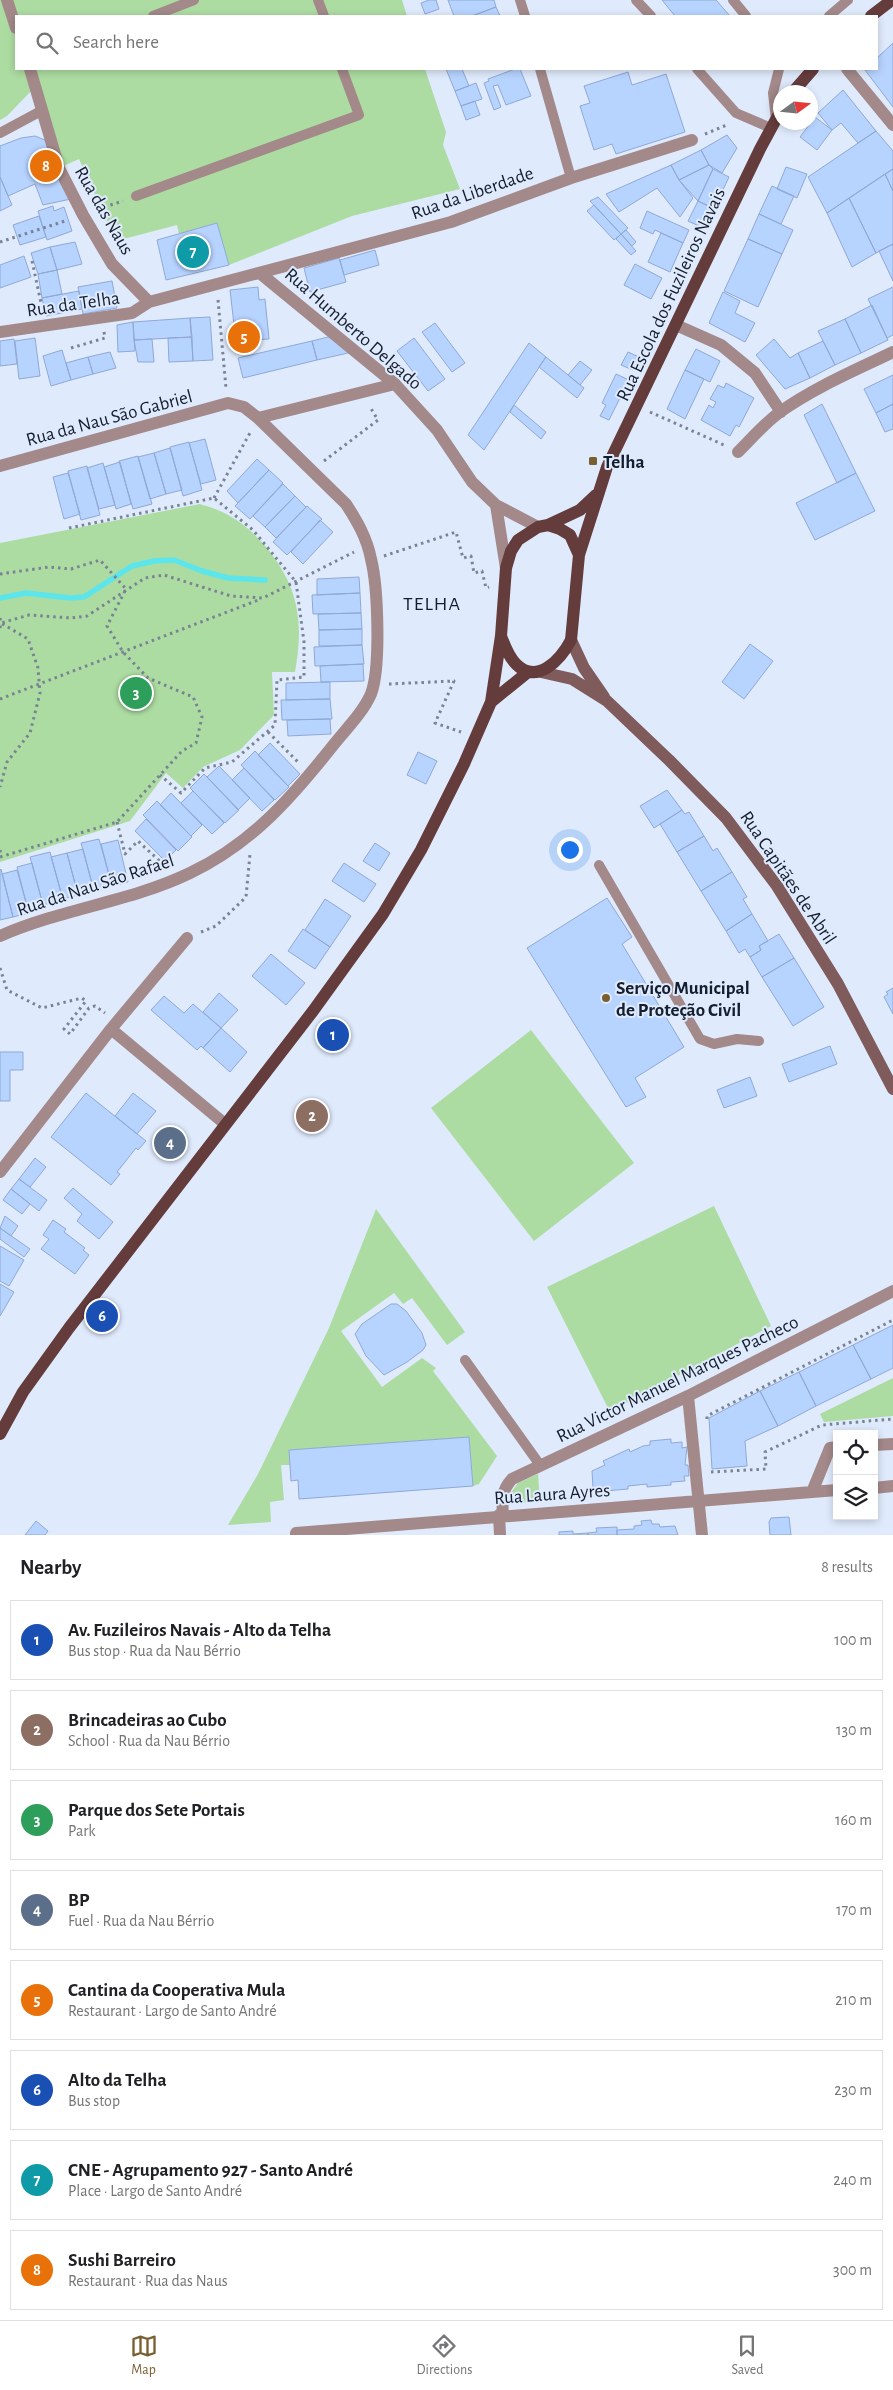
<!DOCTYPE html>
<html lang="en">
<head>
<meta charset="utf-8">
<style>
	:root { --surface:#fff; --page:#f2f2f2; --text:#202124; --muted:#757577; --line:#e0e0e0; --accent:#795e30 }
	body { margin:0; font-family:"Alegreya Sans",sans-serif; background:var(--page); color:var(--text) }
	.controls { position:absolute; right:15px; bottom:15px; display:grid; overflow:hidden; border-radius:0px; box-shadow:0 2px 8px #0003 }
	.controls button { width:45px; height:45px; display:grid; place-items:center; padding:0; border:0; border-bottom:1px solid var(--line); background:var(--surface); color:var(--text); font:25px sans-serif }
	.compass { position:absolute; left:773px; top:85px; width:45px; height:45px; border-radius:50%; background:var(--surface); box-shadow:0 2px 8px #0003; rotate:75deg }
	.you { position:absolute; left:569px; top:849px; width:18px; height:18px; margin:-12px; border:4px solid #fff; border-radius:50%; background:#1a73e8; box-shadow:0 0 0 8px #1a73e833 }
	.badge { display:grid; place-items:center; width:32px; height:32px; border-radius:50%; background:var(--accent); color:#fff; font-size:16px; font-weight:700 }
	.pin { position:absolute; translate:-50% -50%; border:2px solid #fff; box-shadow:0 1px 5px #0006 }
	.list { margin:0; padding:0; list-style:none }
	h2 { display:flex; justify-content:space-between; align-items:center; height:65px; margin:0; padding:0 20px; font-size:21px }
	h2 small { font-size:16px; font-weight:400; color:var(--muted) }
	.list li { display:grid; grid-template-columns:32px 1fr auto; gap:15px; align-items:center; box-sizing:border-box; height:80px; margin:0 10px 10px; padding:0 10px; border:1px solid var(--line); border-radius:0px }
	.list b { display:block; font-size:19px; white-space:nowrap }
	.list p { margin:0; font-size:16px; white-space:nowrap; color:var(--muted) }
	.list em { font-size:16px; font-style:normal; color:var(--muted) }
	.icon { flex:none; width:28px; height:28px; fill:none; stroke:currentColor; stroke-width:2; stroke-linecap:round; stroke-linejoin:round }
	.map { position:relative; flex:none; width:893px; height:1535px; overflow:hidden }
	.search { position:absolute; background:var(--surface); box-shadow:0 2px 8px #0003; left:15px; right:15px; top:15px; height:55px; display:flex; align-items:center; gap:12px; box-sizing:border-box; padding:0 18px; border-radius:0px; color:var(--muted); font-size:19px }
	.sheet { height:785px; background:var(--surface) }
	nav { display:flex; justify-content:space-around; align-items:center; box-sizing:border-box; height:70px; border-top:1px solid var(--line); background:var(--surface); font-size:14px; color:var(--muted) }
	nav a { display:grid; justify-items:center; gap:2px }
	nav .on { color:var(--accent) }
	.map>svg:first-child { display:block }
	.green { fill:#acdca1 }
	.lines { fill:none; stroke-linecap:round; stroke-linejoin:round }
	.stream { stroke:#5de5ec; stroke-width:5.5 }
	.building { fill:#b7d3ff; stroke:#8fa9d4 }
	.path { stroke:#798394; stroke-width:3; stroke-dasharray:2.5 4; stroke-linecap:butt }
	.lane { stroke:#a38989; stroke-width:10 }
	.street { stroke:#a38989; stroke-width:12 }
	.secondary { stroke:#7f5c5b; stroke-width:12 }
	.primary { stroke:#653c3c; stroke-width:12 }
	.poi-dot { fill:#795e30; stroke:#dfeafc; stroke-width:2 }
	.labels { text-anchor:middle; stroke-width:4; stroke-linejoin:round; paint-order:stroke }
	.street-label { font-size:19px; fill:#141e2e; stroke:#dfeafc }
	.poi-label { font-size:19px; font-weight:bold; fill:#141e2e; stroke:#dfeafc; text-anchor:start }
	.neighbourhood-label { font-size:20px; letter-spacing:1px; fill:#141e2e; stroke:#dfeafc }
</style>
</head>
<body>
<div class="map">
<svg width="893" height="1535" viewBox="0 0 893 1535">
	<rect width="100%" height="100%" fill="#dfeafc"/>
	<path class="green" d="M0 0H402L407 16H16V69H425L446 132 443 145 460 189 352 216 229 265 217 223 179 234 177 225 116 241 79 159 59 168 34 88 7 116 0 120Z
		M200 504C209 507 220 510 228 515 243 523 255 534 266 547 299 587 304 622 295 672H272L274 715 240 750 203 767 183 788 166 773 130 821 0 862V543Z
		M531 1030 634 1163 534 1241 431 1108Z
		M714 1206 771 1326 610 1412 547 1287Z
		M376 1209 465 1332 447 1345 412 1298 403 1304 394 1293 341 1331 382 1387 422 1358 436 1368 433 1371 497 1456 479 1484 473 1486 469 1437 289 1450 290 1465H281L284 1500 270 1502 271 1522 228 1525 258 1474 329 1328Z
		M893 1378V1416L824 1422 820 1414Z
		M538 1474 539 1489 544 1501 517 1503 511 1501 510 1494 518 1483Z"/>
	<g class="lines">
		<path class="stream" d="M0 598 26 593 70 598 84 597 132 566 154 561 174 560 202 571 228 578 265 580"/>
	</g>
	<path class="building" d="M429 0H436L439 9 425 14 421 3Z
		M448 0H494L496 7 472 16H454Z
		M662 0H716L730 16H675Z
		M496 7 500 16H472Z
		M893 43V107L865 70 877 69V58Z
		M446 69H462L469 86 455 91Z
		M515 69H520L531 96 506 105 498 85 493 86 501 107 494 110 484 83 489 81 488 79Z
		M628 72 632 85 666 74 685 132 616 154 612 144 594 150 580 106 590 103 584 86Z
		M476 83 482 99 461 106 455 91Z
		M843 90 876 131 858 143 841 123 832 130 818 113Z
		M475 101 480 115 466 120 461 106Z
		M815 117 832 130 817 150 800 137Z
		M876 131 893 151V169L827 213 808 177Z
		M727 135 737 148 722 173 709 165 701 150Z
		M35 136 45 140 71 199 43 205 35 184 8 196 0 177V146L21 138Z
		M701 150 709 165 679 180 671 165Z
		M671 165 679 180 693 198 680 217 657 188 619 212 606 194Z
		M709 165 713 169 698 201 679 180Z
		M786 167 807 174 797 198 777 189Z
		M713 169 729 177 714 209 698 201Z
		M893 169V191L885 174Z
		M885 174 893 191V244L876 253 849 198Z
		M0 177 12 205 0 211Z
		M772 186 794 196 781 224 759 214Z
		M598 197 628 228 621 234 590 201Z
		M849 198 876 253 852 267 827 213Z
		M698 201 711 207 701 227 688 221Z
		M594 205 621 234 614 240 587 211Z
		M53 206 54 211 64 207 72 231 47 240 38 211Z
		M647 211 689 230 683 243 655 230 653 234 640 228Z
		M759 214 793 230 782 254 748 239Z
		M39 216 46 237 20 245 13 225Z
		M217 223 229 265 166 280 157 240Z
		M626 230 636 242 632 246 621 234Z
		M661 233 683 243 670 272 648 262Z
		M621 234 636 251 631 255 616 239Z
		M748 239 782 254 758 307 724 291Z
		M75 242 82 264 57 270 50 247Z
		M893 244V281L879 251Z
		M50 247 57 270 38 274 31 253Z
		M375 250 379 265 344 275 340 260Z
		M24 256 31 277 0 288V265Z
		M339 258 346 282 310 292 304 268Z
		M635 264 662 278 651 299 624 285Z
		M57 270 62 294 42 298 38 274Z
		M112 281 117 308 83 314 78 287Z
		M258 287 259 300 265 299 269 339 254 340 250 345 241 346 236 342 230 290Z
		M893 287V335L887 338 868 299Z
		M79 291 82 309 46 316 42 298Z
		M723 292 740 301 735 313 755 323 745 342 709 323Z
		M872 305 888 340 861 353 845 319Z
		M210 317 213 360 193 361 190 318Z
		M190 318 192 337 134 340 133 322Z
		M845 319 861 353 835 365 818 331Z
		M133 322 135 351 118 352 117 325Z
		M435 323 465 363 452 372 422 332Z
		M332 336 348 353 317 360 312 341Z
		M192 337 193 361 169 362 168 338Z
		M35 338 40 376 19 379 15 341Z
		M414 338 445 379 428 391 397 351Z
		M14 339 17 364 0 366V341Z
		M152 339 154 362H138L134 340Z
		M774 339 790 358 798 353 810 378 785 389 756 355Z
		M312 341 317 360 243 378 238 358Z
		M823 341 835 365 810 378 798 353Z
		M529 343 546 357 484 450 468 435Z
		M696 349 720 361 710 382 685 370Z
		M62 350 71 380 51 386 43 356Z
		M110 352 116 368 93 374 88 357Z
		M628 352 639 357 633 370 621 365Z
		M88 357 93 374 71 380 66 363Z
		M546 357 584 388 577 398 539 367Z
		M580 361 592 370 580 385 568 375Z
		M685 370 704 379 685 419 667 409Z
		M616 374 629 380 609 420 600 416 606 405 602 403Z
		M893 375V404L876 413 864 389Z
		M726 383 754 398 739 427 736 425 730 436 701 420 709 405 713 408 716 402 710 399 718 385 724 388Z
		M822 404 856 473 837 483 804 415Z
		M893 404V429L885 432 876 413Z
		M514 405 546 432 541 439 510 412Z
		M205 439 216 480 201 484 189 443Z
		M189 442 202 490 183 496 170 447Z
		M170 448 182 490 166 494 154 453Z
		M154 453 166 494 150 499 138 457Z
		M138 456 152 504 133 509 119 461Z
		M257 459 269 470 238 503 227 491Z
		M120 462 131 504 116 509 104 467Z
		M103 463 115 505 99 509 87 468Z
		M87 466 100 515 81 520 68 471Z
		M269 470 283 483 250 519 235 506Z
		M68 473 80 514 64 519 53 477Z
		M856 473 875 511 815 540 796 503Z
		M283 484 295 496 265 527 253 516Z
		M295 496 306 507 276 538 265 527Z
		M307 506 322 519 287 555 273 542Z
		M320 520 333 532 303 564 291 552Z
		M359 577 360 593 317 595V579Z
		M360 593 361 613 313 614 312 595Z
		M361 613 362 629 319 630 318 614Z
		M362 629V645L319 646V630Z
		M750 644 773 661 744 699 722 682Z
		M362 645 364 664 315 666 314 647Z
		M363 664 364 681 321 682 320 666Z
		M330 682V699L286 700V683Z
		M330 699 332 719 282 720 281 700Z
		M330 719 331 734 288 736 287 720Z
		M270 743 300 774 288 786 258 755Z
		M255 751 289 787 275 800 241 765Z
		M418 752 437 761 426 784 407 775Z
		M219 766 250 798 238 810 207 777Z
		M244 768 274 800 262 811 232 780Z
		M204 774 239 810 225 823 190 788Z
		M667 790 682 810 654 828 640 806Z
		M193 791 224 823 212 834 181 803Z
		M171 793 202 825 191 836 160 805Z
		M157 801 192 837 178 851 143 815Z
		M682 810 685 814 689 812 704 836 677 852 660 824Z
		M146 819 176 850 165 861 135 831Z
		M704 836 713 851 717 848 732 872 701 891 677 852Z
		M99 839 112 886 94 891 81 843Z
		M118 840 128 882 112 886 101 844Z
		M375 843 390 853 379 871 363 861Z
		M83 849 94 891 78 895 67 853Z
		M50 852 63 900 43 905 30 857Z
		M67 853 78 895 63 899 51 857Z
		M32 863 43 905 28 910 17 867Z
		M344 863 376 884 364 902 332 881Z
		M1 869 13 917 0 920V870Z
		M17 870 29 913 13 917 2 874Z
		M732 872 747 897 743 899 752 914 726 931 701 891Z
		M607 898 632 937 622 944 684 1047 635 1078 646 1097 626 1107 527 948Z
		M325 899 351 916 330 947 305 930Z
		M752 914 768 941 759 946 761 950 750 957 745 949 739 953 726 931Z
		M303 929 330 947 315 969 288 951Z
		M779 934 794 958 762 977 750 957 761 950 759 946Z
		M271 954 305 983 286 1005 252 976Z
		M794 958 824 1007 793 1026 762 977Z
		M893 988V1014L884 997 888 994 886 992Z
		M219 993 238 1010 221 1028 203 1012Z
		M164 996 184 1013 193 1004 221 1028 203 1048 201 1046 197 1050 151 1010Z
		M221 1028 247 1052 230 1072 203 1048Z
		M830 1046 837 1064 789 1082 782 1064Z
		M0 1052H23V1070H10V1101H0Z
		M750 1077 757 1096 724 1108 717 1090Z
		M86 1093 146 1141 138 1150 136 1148 117 1172 120 1174 111 1185 51 1137Z
		M133 1093 156 1111 137 1134 115 1116Z
		M35 1158 46 1167 30 1187 19 1179Z
		M19 1179 47 1200 39 1211 11 1189Z
		M73 1188 113 1222 99 1239 77 1221 82 1214 64 1198Z
		M11 1189 30 1204 22 1214 3 1200Z
		M5 1216 18 1226 11 1236 0 1228Z
		M53 1220 66 1229 64 1232 85 1248 83 1250 89 1255 75 1274 41 1249 49 1239 43 1235Z
		M0 1228 30 1249 24 1257 0 1239Z
		M0 1246 24 1260 9 1286 0 1281Z
		M0 1284 14 1292 0 1316Z
		M391 1304H397L406 1311 422 1333 426 1345 423 1350 407 1362 384 1375 366 1356 355 1334 362 1324Z
		M893 1325V1368L871 1379 853 1345Z
		M853 1345 871 1379 816 1406 799 1372Z
		M799 1372 816 1406 778 1426 760 1391Z
		M760 1391 778 1426 745 1441 747 1466 712 1469 709 1418Z
		M469 1437 473 1486 299 1499 298 1480 291 1481 289 1450Z
		M671 1439V1443L682 1442V1448L687 1447 685 1465H688L689 1476H684L685 1481 671 1482V1485L647 1487V1484L628 1486V1489L605 1491V1487L593 1488 592 1471 605 1465 603 1461 629 1449 630 1452 643 1446 650 1445V1441Z
		M789 1517 791 1535H770L769 1522 771 1518Z
		M651 1520 652 1524H659L660 1527 675 1526 678 1535H617V1530L634 1529V1526L642 1525 641 1521Z
		M36 1521 48 1531 45 1535H25Z
		M617 1527V1535H588V1533L597 1532 596 1528Z
		M573 1531V1534L588 1533V1535H559V1532Z"/>
	<g class="lines">
		<path class="path" d="M705 134 729 124
			M98 209 123 201
			M0 242 68 220
			M32 261 43 312
			M218 300 226 388
			M71 348 105 338 104 332
			M650 412 724 445
			M324 461 378 420 370 407
			M214 498 251 431
			M69 528 214 498 253 530 296 582 304 642V677L277 680 275 725 232 762 205 768 181 793 160 775
			M384 556 456 532 463 558 471 556 474 573 482 571 486 588 489 587
			M0 574 49 567 71 569 100 560 126 589 107 626 123 652 148 678 193 697 202 717 196 743 182 751 117 822 0 857
			M0 618 1 623 28 639 38 668 40 693 30 733 7 762 0 787
			M0 628 1 623 29 615 71 618 87 616 145 578 164 575 231 596 263 598 354 552
			M389 684 454 681 435 723 461 732
			M0 699 261 599
			M268 732 299 763
			M117 822 125 854 138 841 166 867
			M0 850 1 856
			M201 932 216 926 246 897 250 854
			M0 968 7 990 42 1008 82 998 86 1001 64 1029 70 1034 89 1008 95 1006 105 1013
			M707 1419V1416L893 1320
			M711 1472 766 1469 765 1452 822 1425 893 1419"/>
		<path class="lane" d="M318 0 324 16
			M520 0 525 16
			M636 0 651 16
			M733 0 746 16
			M153 16 194 0
			M829 16 848 0
			M540 69 571 178
			M697 69 736 113 771 128
			M776 119 773 93 779 69
			M0 133 41 111
			M136 196 359 115 342 69
			M599 865 700 1039 714 1044 737 1039 759 1041
			M465 1360 540 1465"/>
		<path class="street" d="M7 0 16 28
			M30 69 59 168 83 215 112 264 149 302
			M847 69 893 125
			M261 274 395 384 437 430 472 482 496 505 538 527
			M676 325 721 345 755 373 781 412
			M0 332 132 313 149 302 451 222 571 178 692 140
			M258 418 395 384
			M738 452C752 438 765 423 780 412 815 387 856 370 893 352
			M0 466 228 403 244 407 258 418 346 504C357 521 367 538 371 559 378 587 381 668 371 694 363 712 348 727 335 743 293 796 253 843 190 873 130 902 61 909 0 936
			M496 505 506 568
			M111 1029 225 1124
			M0 1172 111 1029 187 938
			M688 1396 702 1535
			M874 1445 893 1444
			M874 1488 893 1486
			M812 1492 830 1448 837 1447
			M499 1515 500 1535
			M503 1515C502 1500 501 1491 512 1479L688 1396 893 1291
			M296 1535V1533L837 1490"/>
		<path class="secondary" d="M571 640 584 668 604 697
			M541 672 572 679 607 701 669 760 726 818 777 886 838 984 893 1089"/>
		<path class="primary" d="M871 16 892 0
			M793 92 813 69
			M548 525 580 510 596 495
			M579 555 607 467 760 149 780 112
			M491 702 528 672
			M0 1434 23 1392 69 1328 313 1011 383 914 421 850 464 764 491 702 501 636 506 568 511 551 518 540 538 527 548 525 560 529 570 535 579 555 571 640C561 659 537 686 516 664 508 656 505 646 501 636"/>
	</g>
	<g class="poi-dot">
		<rect x="588" y="456" width="10" height="10" rx="2.5"/>
		<circle cx="606" cy="998" r="5"/>
	</g>
	<g class="labels">
		<g class="street-label">
			<text transform="translate(472 192) rotate(-19)" y="7">Rua da Liberdade</text>
			<text transform="translate(105 210) rotate(60)" y="7">Rua das Naus</text>
			<text transform="translate(670 294) rotate(-65)" y="7">Rua Escola dos Fuzileiros Navais</text>
			<text transform="translate(73 303) rotate(-8)" y="7">Rua da Telha</text>
			<text transform="translate(354 328) rotate(41)" y="7">Rua Humberto Delgado</text>
			<text transform="translate(109 417) rotate(-15)" y="7">Rua da Nau São Gabriel</text>
			<text transform="translate(789 877) rotate(56)" y="7">Rua Capitães de Abril</text>
			<text transform="translate(95 884) rotate(-18)" y="7">Rua da Nau São Rafael</text>
			<text transform="translate(677 1378) rotate(-26)" y="7">Rua Victor Manuel Marques Pacheco</text>
			<text transform="translate(552 1493) rotate(-4)" y="7">Rua Laura Ayres</text>
		</g>
		<g class="poi-label">
			<text x="603" y="468">Telha</text>
			<text x="616" y="994">Serviço Municipal<tspan x="616" dy="22">de Proteção Civil</tspan></text>
		</g>
		<g class="neighbourhood-label">
			<text x="432" y="610">TELHA</text>
		</g>
	</g>
</svg>
<div class="controls">
<button><svg class="icon" aria-label="locate" viewBox="0 0 24 24"><circle cx="12" cy="12" r="6"/><path d="M12 2v4M12 18v4M2 12h4M18 12h4"/></svg></button>
<button><svg class="icon" aria-label="layers" viewBox="0 0 24 24"><path d="M12 4l9 5-9 5-9-5zM3 14l9 5 9-5"/></svg></button>
</div>
<svg class="compass" viewBox="-18 -18 36 36"><path d="M0-13l5 13h-10z" fill="#e53935"/><path d="M0 13l5-13h-10z" fill="#757577"/></svg>
<div class="you"></div>
<div class="pin badge" style="left:333px;top:1035px;background:#1a4fb4">1</div>
<div class="pin badge" style="left:312px;top:1116px;background:#8d6e63">2</div>
<div class="pin badge" style="left:136px;top:693px;background:#2e9e5b">3</div>
<div class="pin badge" style="left:170px;top:1143px;background:#5c6f8a">4</div>
<div class="pin badge" style="left:244px;top:337px;background:#e8710a">5</div>
<div class="pin badge" style="left:102px;top:1316px;background:#1a4fb4">6</div>
<div class="pin badge" style="left:193px;top:252px;background:#0f9aa8">7</div>
<div class="pin badge" style="left:46px;top:166px;background:#e8710a">8</div>
<div class="search"><svg class="icon" aria-label="search" viewBox="0 0 24 24"><circle cx="10" cy="10" r="6"/><path d="M15 15l6 6"/></svg>Search here</div>
</div>
<section class="sheet">
<h2>Nearby<small>8 results</small></h2>
<ul class="list">
<li><span class="badge" style="background:#1a4fb4">1</span><div><b>Av. Fuzileiros Navais - Alto da Telha</b><p>Bus stop · Rua da Nau Bérrio</p></div><em>100 m</em></li>
<li><span class="badge" style="background:#8d6e63">2</span><div><b>Brincadeiras ao Cubo</b><p>School · Rua da Nau Bérrio</p></div><em>130 m</em></li>
<li><span class="badge" style="background:#2e9e5b">3</span><div><b>Parque dos Sete Portais</b><p>Park</p></div><em>160 m</em></li>
<li><span class="badge" style="background:#5c6f8a">4</span><div><b>BP</b><p>Fuel · Rua da Nau Bérrio</p></div><em>170 m</em></li>
<li><span class="badge" style="background:#e8710a">5</span><div><b>Cantina da Cooperativa Mula</b><p>Restaurant · Largo de Santo André</p></div><em>210 m</em></li>
<li><span class="badge" style="background:#1a4fb4">6</span><div><b>Alto da Telha</b><p>Bus stop</p></div><em>230 m</em></li>
<li><span class="badge" style="background:#0f9aa8">7</span><div><b>CNE - Agrupamento 927 - Santo André</b><p>Place · Largo de Santo André</p></div><em>240 m</em></li>
<li><span class="badge" style="background:#e8710a">8</span><div><b>Sushi Barreiro</b><p>Restaurant · Rua das Naus</p></div><em>300 m</em></li>
</ul>
</section>
<nav>
<a class="on"><svg class="icon" aria-label="map" viewBox="0 0 24 24"><path d="M3 6l6-2 6 2 6-2v14l-6 2-6-2-6 2zM9 4v14M15 6v14"/></svg>Map</a>
<a><svg class="icon" aria-label="directions" viewBox="0 0 24 24"><path d="M12 3l9 9-9 9-9-9zM9 14v-3h6M13 9l2 2-2 2"/></svg>Directions</a>
<a><svg class="icon" aria-label="saved" viewBox="0 0 24 24"><path d="M7 4h10v16l-5-4-5 4z"/></svg>Saved</a>
</nav>
</body>
</html>
